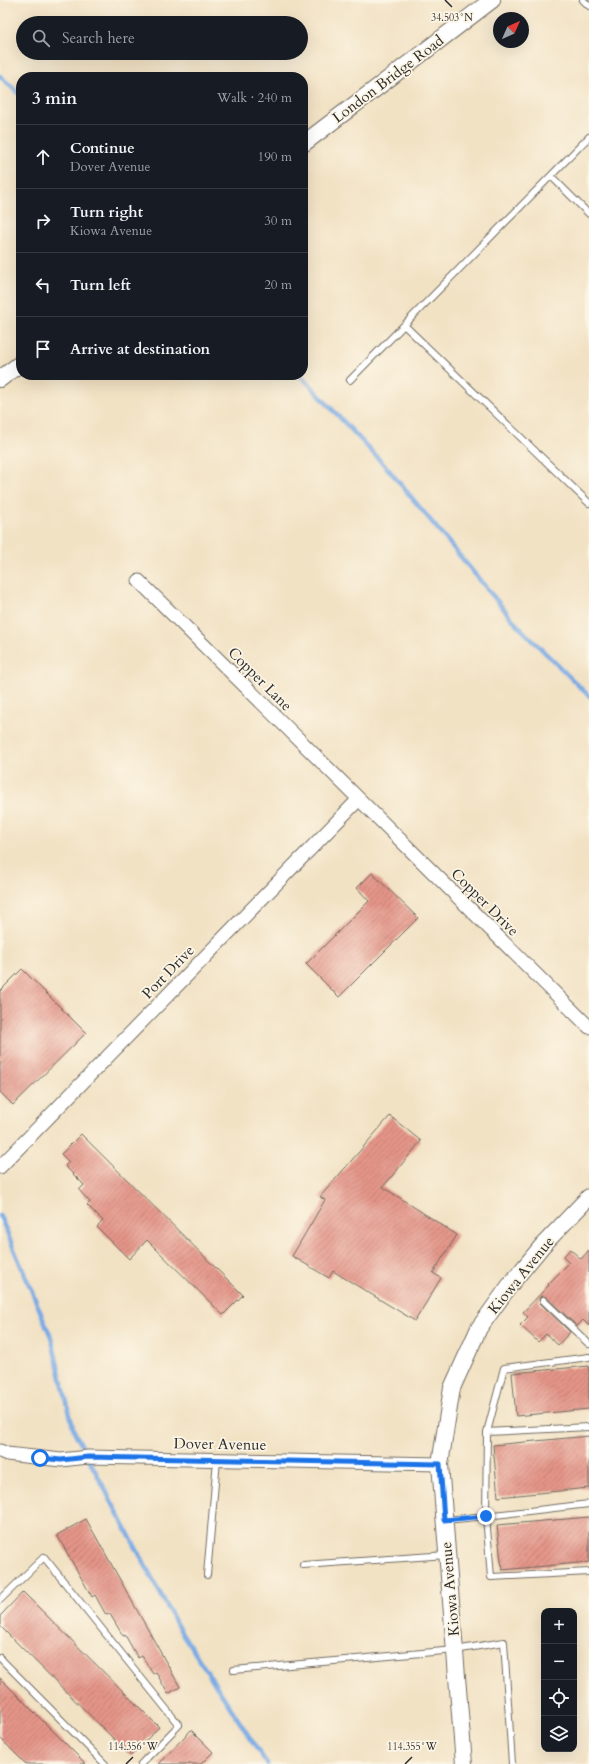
<!DOCTYPE html>
<html lang="en">
<head>
<meta charset="utf-8">
<style>
	:root { --surface:#171b24; --page:#242831; --text:#f1f3f6; --muted:#9ea1a6; --line:#363941 }
	body { margin:0; font-family:Cardo,serif; background:var(--page); color:var(--text) }
	.controls { position:absolute; right:12px; bottom:12px; display:grid; overflow:hidden; border-radius:8px; box-shadow:0 4px 16px #0002 }
	.controls button { width:36px; height:36px; display:grid; place-items:center; padding:0; border:0; border-bottom:1px solid var(--line); background:var(--surface); color:var(--text); font:20px sans-serif }
	.compass { position:absolute; left:493px; top:12px; width:36px; height:36px; border-radius:50%; background:var(--surface); box-shadow:0 4px 16px #0002; rotate:45deg }
	.stop { position:absolute; width:12px; height:12px; margin:-9px; border:3px solid #1a73e8; border-radius:50%; background:#fff }
	.stop.end { background:#1a73e8; border-color:#fff; box-shadow:0 1px 4px #0008 }
	.list { margin:0; padding:0; list-style:none }
	h2 { display:flex; justify-content:space-between; align-items:center; height:52px; margin:0; padding:0 16px; font-size:17px }
	h2 small { font-size:13px; font-weight:400; color:var(--muted) }
	.list li { display:grid; grid-template-columns:26px 1fr auto; gap:12px; align-items:center; box-sizing:border-box; height:64px; padding:0 16px; border-top:1px solid var(--line) }
	.list b { display:block; font-size:15px; white-space:nowrap }
	.list p { margin:0; font-size:13px; white-space:nowrap; color:var(--muted) }
	.list em { font-size:13px; font-style:normal; color:var(--muted) }
	.icon { flex:none; width:22px; height:22px; fill:none; stroke:currentColor; stroke-width:2; stroke-linecap:round; stroke-linejoin:round }
	.map { position:relative; flex:none; width:589px; height:1764px; overflow:hidden }
	.search { position:absolute; background:var(--surface); box-shadow:0 4px 16px #0002; left:16px; top:16px; width:292px; height:44px; display:flex; align-items:center; gap:10px; box-sizing:border-box; padding:0 14px; border-radius:22px; color:var(--muted); font-size:15px }
	.panel { position:absolute; background:var(--surface); box-shadow:0 4px 16px #0002; left:16px; top:72px; width:292px; height:308px; border-radius:16px }
	.map>svg:first-child { display:block }
	.lines { fill:none; stroke-linecap:round; stroke-linejoin:round }
	.stream { stroke:#79aae4; stroke-width:4.5 }
	.building { fill:url(#building-hatch) }
	.service-casing { stroke:#716b61; stroke-width:8 }
	.minor-casing { stroke:#716b61; stroke-width:15 }
	.tertiary-casing { stroke:#716b61; stroke-width:18 }
	.service { stroke:#fff; stroke-width:6 }
	.minor { stroke:#fff; stroke-width:13 }
	.tertiary { stroke:#fff; stroke-width:16 }
	.route { stroke:#1a73e8; stroke-width:5 }
	.ticks { fill:none; stroke:#2b2b2b; stroke-width:1.5 }
	.labels { text-anchor:middle; stroke-width:3.5; stroke-linejoin:round; paint-order:stroke }
	.street-label { font-size:15px; fill:#2b2b2b; stroke:#fcf5e5 }
	.ticks-label { font-size:10px; text-anchor:middle; fill:#2b2b2b; stroke:#fcf5e5; stroke-width:3.5; stroke-linejoin:round; paint-order:stroke }
</style>
</head>
<body>
<div class="map">
<svg width="589" height="1764" viewBox="0 0 589 1764">
	<defs>
		<pattern id="building-hatch" width="6" height="6" patternUnits="userSpaceOnUse"><rect width="6" height="6" fill="#e49488"/><path d="M-1 1l2-2M0 6l6-6M5 7l2-2" fill="none" stroke="#b9796f"/></pattern>
	</defs>
	<rect width="100%" height="100%" fill="#fcf5e5"/>
	<filter id="ink" filterUnits="userSpaceOnUse"><feTurbulence type="fractalNoise" baseFrequency=".025" numOctaves="2"/><feDisplacementMap in="SourceGraphic" scale="8" xChannelSelector="R" yChannelSelector="G"/><feConvolveMatrix kernelMatrix="1 2 1 2 8 2 1 2 1" color-interpolation-filters="sRGB"/></filter>
	<filter id="wash" filterUnits="userSpaceOnUse"><feTurbulence type="fractalNoise" baseFrequency=".012" numOctaves="4" result="noise"/><feDisplacementMap in="SourceGraphic" scale="16" xChannelSelector="R" yChannelSelector="G"/><feGaussianBlur stdDeviation="0.9" result="paint"/><feColorMatrix in="noise" values="0 0 0 0 0 0 0 0 0 0 0 0 0 0 0 0 0 1.4 0 .05"/><feComposite in="paint" operator="in"/></filter>
	<g filter="url(#wash)">
		<rect width="100%" height="100%" fill="#f2e2c4"/>
		<g class="lines">
			<path class="stream" d="M0 76 21 96
				M300 375 388 469 517 625 589 696
				M0 1216 51 1337 74 1431 178 1627 267 1764"/>
		</g>
		<g id="blocks">
			<path class="building" d="M372 873 418 918 339 997 306 964 369 901 357 888Z
				M22 969 86 1033 13 1105 0 1092V991Z
				M390 1116 421 1141 383 1187 457 1235 433 1273 441 1278 415 1321 333 1271 329 1278 292 1256 325 1200 320 1197Z
				M81 1134 243 1295 223 1315 147 1240 129 1259 97 1227 103 1221 87 1205 90 1202 79 1190 84 1185 65 1166 69 1162 61 1154Z
				M570 1249 581 1259 589 1250V1326L583 1320 577 1326 546 1297 541 1296 539 1299 540 1303 570 1332 558 1345 546 1334 538 1342 520 1325 528 1317 523 1312 549 1285 548 1284 569 1263 563 1257Z
				M589 1366V1409L516 1416 512 1373Z
				M589 1436V1488L498 1497 493 1445Z
				M589 1517V1562L502 1570 497 1525Z
				M86 1519 180 1687 168 1694 156 1672 153 1674 142 1656 138 1658 125 1635 123 1636 110 1614 106 1615 95 1595 92 1597 57 1535Z
				M23 1592 159 1727 131 1756 0 1626V1616Z
				M0 1678 86 1764H26L0 1738Z
				M191 1730 213 1752 201 1764H158Z"/>
		</g>
	</g>
	<g filter="url(#ink)">
		<use href="#blocks" fill-opacity="0" stroke="#716b61" stroke-width="1"/>
		<g class="lines">
			<g class="service-casing">
				<path id="service" d="M583 0 589 6
					M551 176 589 214
					M404 325 589 503
					M350 380 589 137
					M543 1300 589 1344
					M589 1427 487 1432 486 1516 589 1504
					M487 1432 504 1368 589 1357
					M446 1520 486 1516 491 1577 589 1572
					M303 1565 447 1555
					M207 1575 217 1460
					M0 1600 44 1557 179 1725 141 1764
					M0 1658 105 1764
					M234 1670 455 1650 504 1642 512 1764"/>
			</g>
			<g class="minor-casing">
				<path id="minor" d="M139 581 589 1027
					M0 1167 359 799
					M0 1451 7 1454 61 1460 88 1457 440 1464"/>
			</g>
			<g class="tertiary-casing">
				<path id="tertiary" d="M303 144 492 0
					M0 379 21 363
					M464 1764 440 1464 452 1388 479 1328 510 1285 542 1246 589 1197"/>
			</g>
			<use href="#service" class="service"/>
			<use href="#minor" class="minor"/>
			<use href="#tertiary" class="tertiary"/>
		</g>
	</g>
	<g class="lines" filter="url(#ink)">
		<path class="route" d="M40 1458 61 1460 88 1457 440 1464 444 1520 486 1516"/>
	</g>
	<path class="ticks" d="M445 0 452 7M126 1764 133 1757M405 1764 412 1757"/>
	<g class="labels">
		<g class="street-label">
			<text transform="translate(388 79) rotate(-37)" y="5">London Bridge Road</text>
			<text transform="translate(260 679) rotate(45)" y="5">Copper Lane</text>
			<text transform="translate(485 902) rotate(45)" y="5">Copper Drive</text>
			<text transform="translate(168 972) rotate(-46)" y="5">Port Drive</text>
			<text transform="translate(521 1275) rotate(-51)" y="5">Kiowa Avenue</text>
			<text transform="translate(220 1444) rotate(1)" y="5">Dover Avenue</text>
			<text transform="translate(450 1589) rotate(-95)" y="5">Kiowa Avenue</text>
		</g>
	</g>
	<g class="ticks-label">
		<text x="452" y="21">34.503°N</text>
		<text x="133" y="1750">114.356°W</text>
		<text x="412" y="1750">114.355°W</text>
	</g>
</svg>
<div class="controls">
<button>+</button>
<button>−</button>
<button><svg class="icon" aria-label="locate" viewBox="0 0 24 24"><circle cx="12" cy="12" r="6"/><path d="M12 2v4M12 18v4M2 12h4M18 12h4"/></svg></button>
<button><svg class="icon" aria-label="layers" viewBox="0 0 24 24"><path d="M12 4l9 5-9 5-9-5zM3 14l9 5 9-5"/></svg></button>
</div>
<svg class="compass" viewBox="-18 -18 36 36"><path d="M0-13l5 13h-10z" fill="#e53935"/><path d="M0 13l5-13h-10z" fill="#9ea1a6"/></svg>
<div class="stop" style="left:40px;top:1458px"></div>
<div class="stop end" style="left:486px;top:1516px"></div>
<div class="search"><svg class="icon" aria-label="search" viewBox="0 0 24 24"><circle cx="10" cy="10" r="6"/><path d="M15 15l6 6"/></svg>Search here</div>
<section class="panel">
<h2>3 min<small>Walk · 240 m</small></h2>
<ul class="list">
<li><svg class="icon" aria-label="ahead" viewBox="0 0 24 24"><path d="M12 20V5M6 11l6-6 6 6"/></svg><div><b>Continue</b><p>Dover Avenue</p></div><em>190 m</em></li>
<li><svg class="icon" aria-label="right" viewBox="0 0 24 24"><path d="M7 20v-9h11M14 6l5 5-5 5"/></svg><div><b>Turn right</b><p>Kiowa Avenue</p></div><em>30 m</em></li>
<li><svg class="icon" aria-label="left" viewBox="0 0 24 24"><path d="M17 20v-9H6M10 6l-5 5 5 5"/></svg><div><b>Turn left</b></div><em>20 m</em></li>
<li><svg class="icon" aria-label="arrive" viewBox="0 0 24 24"><path d="M6 21V4h12l-3 4 3 4H6"/></svg><div><b>Arrive at destination</b></div></li>
</ul>
</section>
</div>
</body>
</html>
